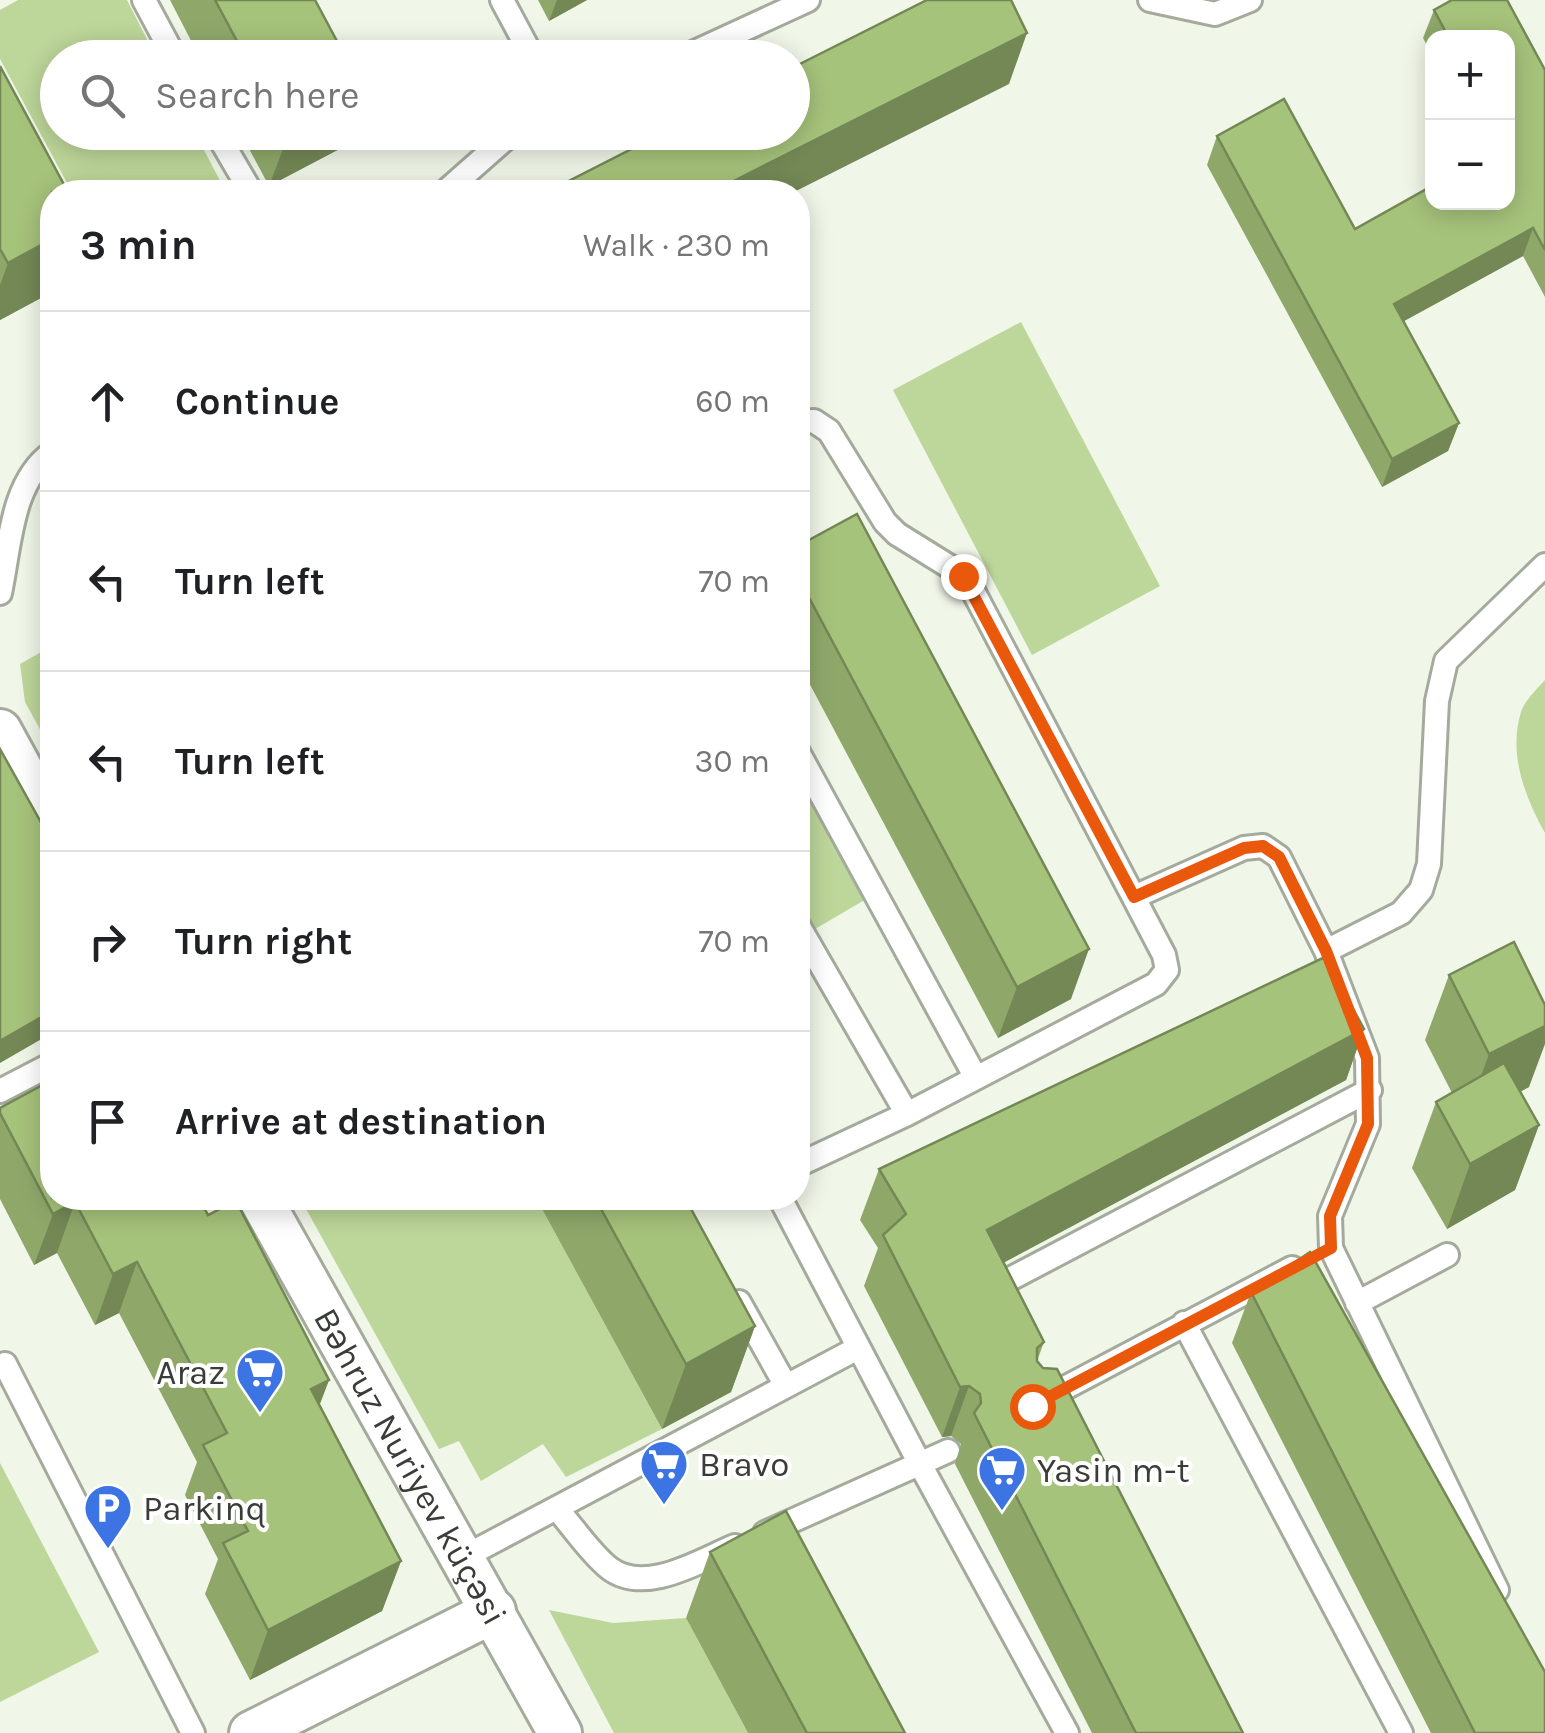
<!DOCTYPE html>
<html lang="en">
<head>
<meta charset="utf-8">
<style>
	:root { --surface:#fff; --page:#f2f2f2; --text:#202124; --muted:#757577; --line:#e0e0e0 }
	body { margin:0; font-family:Karla,sans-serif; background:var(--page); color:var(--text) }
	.controls { position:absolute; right:30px; top:30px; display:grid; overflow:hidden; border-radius:20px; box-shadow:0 5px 25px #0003 }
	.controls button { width:90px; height:90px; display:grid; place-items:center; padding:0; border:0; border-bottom:2px solid var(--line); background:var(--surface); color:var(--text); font:50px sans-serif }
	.stop { position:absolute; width:30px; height:30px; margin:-22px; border:8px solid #ea580c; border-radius:50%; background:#fff }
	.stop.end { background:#ea580c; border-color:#fff; box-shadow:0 2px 10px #0008 }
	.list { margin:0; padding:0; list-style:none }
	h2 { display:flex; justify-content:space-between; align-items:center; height:130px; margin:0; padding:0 40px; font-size:42px }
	h2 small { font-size:32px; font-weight:400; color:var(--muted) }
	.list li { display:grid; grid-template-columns:65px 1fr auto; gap:30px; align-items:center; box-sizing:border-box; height:180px; padding:0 40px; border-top:2px solid var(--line) }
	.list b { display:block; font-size:38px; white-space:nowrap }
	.list em { font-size:32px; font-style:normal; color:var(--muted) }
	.icon { flex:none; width:55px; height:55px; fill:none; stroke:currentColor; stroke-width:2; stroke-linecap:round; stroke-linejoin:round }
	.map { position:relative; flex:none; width:1545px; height:1733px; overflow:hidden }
	.search { position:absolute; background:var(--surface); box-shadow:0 5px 25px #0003; left:40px; top:40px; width:770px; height:110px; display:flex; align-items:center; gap:25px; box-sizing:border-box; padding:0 35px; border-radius:55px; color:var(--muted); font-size:38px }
	.panel { position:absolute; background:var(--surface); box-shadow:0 5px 25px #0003; left:40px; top:180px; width:770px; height:1030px; border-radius:40px }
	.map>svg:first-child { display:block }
	.green { fill:#bdd699 }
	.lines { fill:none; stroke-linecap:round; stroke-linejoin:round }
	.service-casing { stroke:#a4ab9d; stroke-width:28 }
	.minor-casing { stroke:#a4ab9d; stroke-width:48 }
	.service { stroke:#fff; stroke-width:22 }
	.minor { stroke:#fff; stroke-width:42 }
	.wall { fill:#8fa86a }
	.shaded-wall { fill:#748856 }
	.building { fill:#a6c37b; stroke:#748856; stroke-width:2.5 }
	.route { stroke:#ea580c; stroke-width:12 }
	.labels { text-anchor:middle; stroke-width:8; stroke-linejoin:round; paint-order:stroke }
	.poi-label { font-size:35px; fill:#3a3d37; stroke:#fff; text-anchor:start }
	.street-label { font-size:35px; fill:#3a3d37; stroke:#fff }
</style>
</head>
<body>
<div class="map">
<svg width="1545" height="1733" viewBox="0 0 1545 1733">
	<rect width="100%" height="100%" fill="#f0f6e8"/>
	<path class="green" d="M18 0H127L156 57 58 58V132L195 133 226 192H72L0 59V10Z
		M1021 322 1160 586 1032 655 893 390Z
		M52 646V751L25 702 20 664Z
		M1545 680V833C1525 797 1508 754 1521 712 1525 700 1537 689 1545 680Z
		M798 777 868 898 815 929 798 898Z
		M300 1198H536L662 1429 566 1477 543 1444 481 1481 459 1441 439 1449Z
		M0 1463 99 1652 0 1702Z
		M549 1610 613 1623 686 1618 748 1733H614Z"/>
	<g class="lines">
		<g class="service-casing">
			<path id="service" d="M144 0 175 58
				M502 0 533 58
				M1150 0 1215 14 1250 0
				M682 58 808 0
				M216 132 251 192
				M445 192 513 132
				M798 422 814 421 829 431 885 522 897 534 963 575 970 585 1164 955 1167 970 1156 984 907 1114 798 1165
				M0 593C10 546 11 482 52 453
				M798 752 976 1078
				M1134 897 1244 848 1263 846 1279 857 1326 951 1367 1058 1368 1124 1330 1216 1331 1248 1497 1590
				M798 925 907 1114
				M1326 951 1401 913 1421 890 1429 864 1437 701 1446 661 1545 565
				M0 1091 52 1064
				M780 1198 921 1466 1067 1733
				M1010 1279 1370 1090
				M739 1302 786 1386
				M1357 1303 1447 1255
				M1184 1323 1401 1733
				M5 1364 193 1733
				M1042 1400 1292 1268
				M557 1509C574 1528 590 1553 609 1568 645 1596 701 1560 735 1546
				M765 1533 948 1451
				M464 1557 858 1348"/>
		</g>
		<g class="minor-casing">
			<g id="minor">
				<path d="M0 731 52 826"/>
				<path id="s1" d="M260 1198 560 1733"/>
				<path d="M251 1733 494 1611"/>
			</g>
		</g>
		<use href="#service" class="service"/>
		<use href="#minor" class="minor"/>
	</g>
	<path class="wall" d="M170 0H315L346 58H200Z
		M538 0H587L549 21Z
		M1452 0H1507L1545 70V297L1523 256 1404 321 1459 423 1448 451 1382 487 1207 165 1217 136 1284 99 1355 229 1432 186V202H1508V38H1432V55L1423 38 1434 10Z
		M0 66 52 192V292L0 320Z
		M240 132H352L347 145 269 186Z
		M798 577 1071 999 998 1038 798 662Z
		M1449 975 1529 1087 1520 1092 1539 1125 1515 1190 1447 1229 1412 1168 1436 1102 1452 1093 1425 1040Z
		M1364 1029 1346 1080 1003 1263 1044 1342 1037 1361 1243 1733H1092L955 1464 961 1444 951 1436 942 1437 864 1286 878 1248 860 1220 879 1169Z
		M0 1108 208 1215 329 1380 319 1406 401 1561 382 1611 250 1680 205 1594 218 1559 185 1495 197 1462 119 1313 95 1325 57 1253 34 1265 0 1199Z
		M536 1198H685L755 1326 731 1392 662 1429Z
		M1251 1292 1545 1733H1431L1232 1343Z
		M710 1552 905 1733H748L686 1618Z"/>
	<path class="shaded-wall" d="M557 0H587L549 21Z
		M1027 33 1009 84 794 192H712Z
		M294 132H352L347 145 269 186 288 136Z
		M1533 228 1523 256 1384 332 1394 304Z
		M52 239V292L0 320V285L8 263Z
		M1459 423 1448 451 1382 487 1392 459Z
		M1089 949 1071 999 998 1038 1017 987Z
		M52 1011V1033L0 1063V1041Z
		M1545 1026V1044L1529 1087 1465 1120 1489 1054Z
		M1364 1029 1346 1080 969 1281 987 1230Z
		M1539 1125 1515 1190 1447 1229 1470 1164Z
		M75 1202 57 1253 34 1265 53 1214Z
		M137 1262 119 1313 95 1325 113 1274Z
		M755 1326 731 1392 662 1429 686 1364Z
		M329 1380 310 1430 311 1389Z
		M969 1386 951 1436 942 1437 960 1387Z
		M401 1561 382 1611 250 1680 268 1630Z"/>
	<path class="building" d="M215 0H315L346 58H246Z
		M927 0H1011L1027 33 712 192H560L557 187 665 132H792V68Z
		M1452 0H1507L1545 70V250L1533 228 1394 304 1459 423 1392 459 1217 136 1284 99 1355 229 1432 186V202H1508V38H1449L1434 10Z
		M0 66 68 192H52V239L8 263 0 249Z
		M857 514 1089 949 1017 987 798 577V546Z
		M0 749 52 842V1011L0 1041Z
		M1514 942 1545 1005V1026L1489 1054 1449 975Z
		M1325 957 1364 1029 987 1230 1044 1342 1037 1348V1361L1043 1368 1057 1369 1243 1733H1136L974 1413 981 1403 980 1394 969 1386 960 1387 883 1235 906 1214 879 1169Z
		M1504 1063 1539 1125 1470 1164 1436 1102Z
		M52 1080V1198H199L208 1215 236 1201 329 1380 311 1389 401 1561 268 1630 223 1543 248 1531 203 1445 227 1433 137 1262 113 1274 75 1202 53 1214 0 1113V1108Z
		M595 1198H685L755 1326 686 1364Z
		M1310 1252 1545 1672V1733H1475L1251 1292Z
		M786 1511 905 1733H807L710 1552Z"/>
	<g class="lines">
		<path class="route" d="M963 576 1134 897 1244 848 1263 846 1279 857 1326 951 1367 1058 1368 1124 1330 1216 1331 1248 1032 1406"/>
	</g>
	<defs>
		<g id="supermarket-pin" transform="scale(2.5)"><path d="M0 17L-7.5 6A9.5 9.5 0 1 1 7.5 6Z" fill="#3c74e4" stroke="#fff"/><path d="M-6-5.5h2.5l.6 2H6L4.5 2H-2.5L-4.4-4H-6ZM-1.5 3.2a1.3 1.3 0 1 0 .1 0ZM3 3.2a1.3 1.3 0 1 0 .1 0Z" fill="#fff"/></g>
		<g id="parking-pin" transform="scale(2.5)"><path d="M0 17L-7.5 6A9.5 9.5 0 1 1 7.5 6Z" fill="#3c74e4" stroke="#fff"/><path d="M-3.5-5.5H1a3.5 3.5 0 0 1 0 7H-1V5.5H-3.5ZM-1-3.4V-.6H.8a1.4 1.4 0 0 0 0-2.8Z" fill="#fff"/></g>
	</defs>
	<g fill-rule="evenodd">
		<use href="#supermarket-pin" x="260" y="1372"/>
		<use href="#supermarket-pin" x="664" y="1464"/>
		<use href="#supermarket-pin" x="1002" y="1470"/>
		<use href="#parking-pin" x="108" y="1508"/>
	</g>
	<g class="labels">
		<g class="poi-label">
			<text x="225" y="1384" text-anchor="end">Araz</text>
			<text x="699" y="1476">Bravo</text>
			<text x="1037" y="1482">Yasin m-t</text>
			<text x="143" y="1520">Parkinq</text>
		</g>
		<g class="street-label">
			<text dy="12" stroke="none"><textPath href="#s1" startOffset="308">Bəhruz Nuriyev küçəsi</textPath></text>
		</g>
	</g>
</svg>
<div class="controls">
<button>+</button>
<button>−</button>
</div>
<div class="stop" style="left:1032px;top:1406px"></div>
<div class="stop end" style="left:963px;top:576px"></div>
<div class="search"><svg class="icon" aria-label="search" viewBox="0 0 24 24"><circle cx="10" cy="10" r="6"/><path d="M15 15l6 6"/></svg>Search here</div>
<section class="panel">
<h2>3 min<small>Walk · 230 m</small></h2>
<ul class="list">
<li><svg class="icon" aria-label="ahead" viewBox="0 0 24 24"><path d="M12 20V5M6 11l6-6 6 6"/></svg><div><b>Continue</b></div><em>60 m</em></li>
<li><svg class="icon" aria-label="left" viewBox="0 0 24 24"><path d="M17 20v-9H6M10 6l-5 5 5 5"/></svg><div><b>Turn left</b></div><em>70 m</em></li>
<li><svg class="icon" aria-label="left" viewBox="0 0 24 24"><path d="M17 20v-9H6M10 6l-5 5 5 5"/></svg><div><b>Turn left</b></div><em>30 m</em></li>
<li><svg class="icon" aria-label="right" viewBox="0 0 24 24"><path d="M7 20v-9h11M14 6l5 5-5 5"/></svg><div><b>Turn right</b></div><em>70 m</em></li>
<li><svg class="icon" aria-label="arrive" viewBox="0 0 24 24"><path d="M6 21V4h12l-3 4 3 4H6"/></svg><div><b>Arrive at destination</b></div></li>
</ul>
</section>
</div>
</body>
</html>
